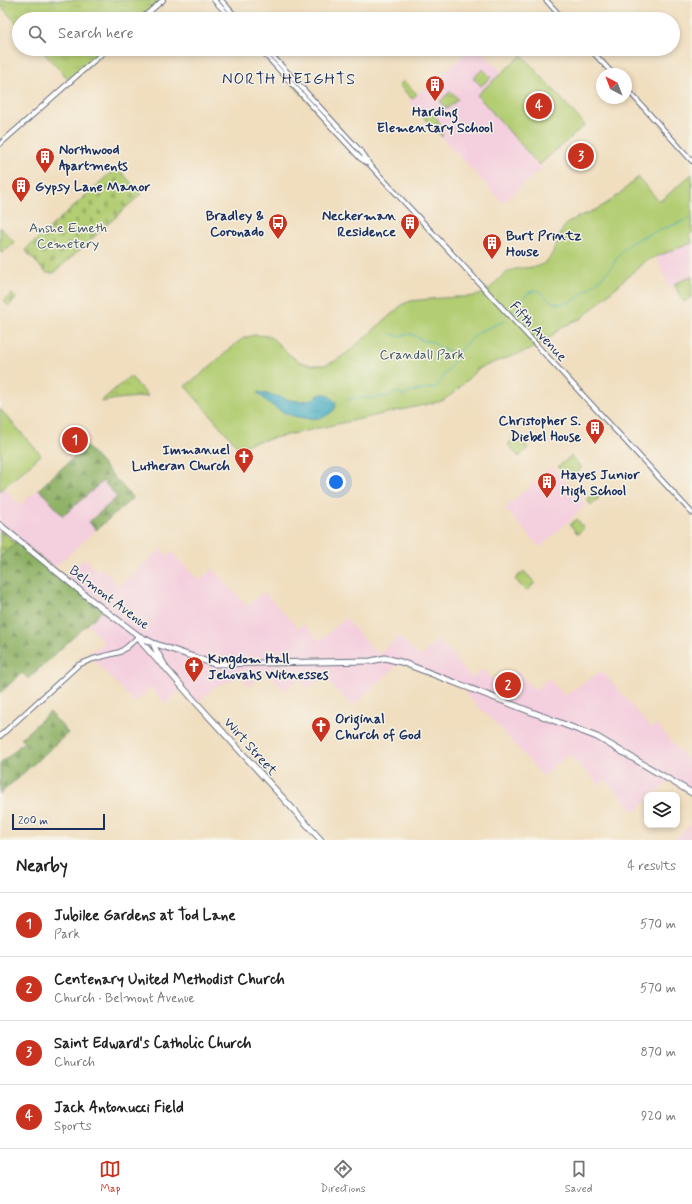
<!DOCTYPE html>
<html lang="en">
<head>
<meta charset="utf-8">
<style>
	:root { --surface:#fff; --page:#f2f2f2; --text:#222; --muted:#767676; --line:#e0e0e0; --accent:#c8321e }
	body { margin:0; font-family:Mynerve,sans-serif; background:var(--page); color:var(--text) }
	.controls { position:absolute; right:12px; bottom:12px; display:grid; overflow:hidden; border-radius:8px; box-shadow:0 2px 6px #0003 }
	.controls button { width:36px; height:36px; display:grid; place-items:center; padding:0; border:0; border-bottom:1px solid var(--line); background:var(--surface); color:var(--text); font:20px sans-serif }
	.compass { position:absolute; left:596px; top:68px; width:36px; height:36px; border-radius:50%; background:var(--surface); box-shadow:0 2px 6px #0003; rotate:318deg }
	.scale { position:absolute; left:12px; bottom:10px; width:93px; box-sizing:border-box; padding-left:4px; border:2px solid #1b2f5e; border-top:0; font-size:11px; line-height:14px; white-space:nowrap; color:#1b2f5e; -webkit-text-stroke:3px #f7f3e8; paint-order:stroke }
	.you { position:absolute; left:336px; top:482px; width:14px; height:14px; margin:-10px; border:3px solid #fff; border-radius:50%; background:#1a73e8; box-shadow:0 0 0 6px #1a73e833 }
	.badge { display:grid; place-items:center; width:26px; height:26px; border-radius:50%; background:var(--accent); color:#fff; font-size:13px; font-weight:700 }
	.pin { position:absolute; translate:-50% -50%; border:2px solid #fff; box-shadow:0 1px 4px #0006 }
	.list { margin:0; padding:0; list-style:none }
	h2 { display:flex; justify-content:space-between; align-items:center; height:52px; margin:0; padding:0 16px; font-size:17px }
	h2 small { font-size:13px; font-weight:400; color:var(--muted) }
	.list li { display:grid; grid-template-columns:26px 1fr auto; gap:12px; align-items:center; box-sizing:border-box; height:64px; padding:0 16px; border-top:1px solid var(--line) }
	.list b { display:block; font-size:15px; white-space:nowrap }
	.list p { margin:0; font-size:13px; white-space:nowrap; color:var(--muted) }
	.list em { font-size:13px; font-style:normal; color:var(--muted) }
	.icon { flex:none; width:22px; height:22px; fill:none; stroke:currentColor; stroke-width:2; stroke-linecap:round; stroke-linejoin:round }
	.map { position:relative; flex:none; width:692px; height:840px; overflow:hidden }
	.search { position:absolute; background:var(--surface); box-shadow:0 2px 6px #0003; left:12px; right:12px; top:12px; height:44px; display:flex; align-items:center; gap:10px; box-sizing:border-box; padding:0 14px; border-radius:22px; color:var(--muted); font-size:15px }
	.sheet { height:308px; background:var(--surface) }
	nav { display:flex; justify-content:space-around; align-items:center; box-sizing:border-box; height:56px; border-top:1px solid var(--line); background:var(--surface); font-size:11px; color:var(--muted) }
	nav a { display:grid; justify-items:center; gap:2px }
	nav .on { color:var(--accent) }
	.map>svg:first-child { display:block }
	.built { fill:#f4cfde }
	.grass { fill:url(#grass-tufts); stroke:#667e68 }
	.forest { fill:url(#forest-firs); stroke:#547061 }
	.cemetery { fill:url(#cemetery-stones); stroke:#667e68 }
	.park { fill:#b2cd72; stroke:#667e68 }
	.garden { fill:url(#garden-furrows); stroke:#667e68 }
	.water { fill:url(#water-ripples); stroke:#2f6e90 }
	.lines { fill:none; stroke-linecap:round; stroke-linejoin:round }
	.stream { stroke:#43acc3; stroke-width:1 }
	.minor-casing { stroke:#666c80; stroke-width:6 }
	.major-casing { stroke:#666c80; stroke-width:7 }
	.minor { stroke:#fff; stroke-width:4 }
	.major { stroke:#fff; stroke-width:5 }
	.labels { text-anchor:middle; stroke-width:3; stroke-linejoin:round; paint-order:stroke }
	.poi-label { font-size:14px; font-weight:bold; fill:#1b2f5e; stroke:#f7f3e8; text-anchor:start }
	.park-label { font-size:14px; fill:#415663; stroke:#f7f3e8 }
	.street-label { font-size:14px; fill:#1b2f5e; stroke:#f7f3e8 }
	.quarter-label { font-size:16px; letter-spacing:1px; fill:#1b2f5e; stroke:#f7f3e8 }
</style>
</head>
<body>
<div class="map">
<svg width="692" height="840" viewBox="0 0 692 840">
	<defs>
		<pattern id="grass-tufts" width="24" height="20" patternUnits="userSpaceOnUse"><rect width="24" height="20" fill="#b2cd72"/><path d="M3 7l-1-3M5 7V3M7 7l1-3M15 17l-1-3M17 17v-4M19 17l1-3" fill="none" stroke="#98b065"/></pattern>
		<pattern id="forest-firs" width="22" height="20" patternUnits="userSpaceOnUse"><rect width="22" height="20" fill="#8db064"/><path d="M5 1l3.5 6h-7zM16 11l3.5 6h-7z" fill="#729056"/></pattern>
		<pattern id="cemetery-stones" width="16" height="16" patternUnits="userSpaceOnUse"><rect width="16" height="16" fill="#b2cd72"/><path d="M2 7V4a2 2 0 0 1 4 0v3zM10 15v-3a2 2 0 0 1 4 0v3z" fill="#98b065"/></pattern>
		<pattern id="garden-furrows" width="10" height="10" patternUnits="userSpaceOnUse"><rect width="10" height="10" fill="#b2cd72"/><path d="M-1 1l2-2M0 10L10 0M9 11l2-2" fill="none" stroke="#98b065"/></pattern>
		<pattern id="water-ripples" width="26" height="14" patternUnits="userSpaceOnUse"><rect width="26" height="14" fill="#43acc3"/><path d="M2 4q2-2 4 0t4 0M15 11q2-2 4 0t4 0" fill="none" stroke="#378ca2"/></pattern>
	</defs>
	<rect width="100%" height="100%" fill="#f7f3e8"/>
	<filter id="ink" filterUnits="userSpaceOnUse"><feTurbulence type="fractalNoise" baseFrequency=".025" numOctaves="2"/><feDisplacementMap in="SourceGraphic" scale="8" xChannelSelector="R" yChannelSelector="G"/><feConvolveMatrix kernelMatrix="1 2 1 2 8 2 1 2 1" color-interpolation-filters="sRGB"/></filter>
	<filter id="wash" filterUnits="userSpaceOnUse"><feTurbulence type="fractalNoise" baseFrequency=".012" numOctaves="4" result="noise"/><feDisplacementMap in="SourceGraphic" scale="16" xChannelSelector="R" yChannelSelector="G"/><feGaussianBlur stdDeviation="0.9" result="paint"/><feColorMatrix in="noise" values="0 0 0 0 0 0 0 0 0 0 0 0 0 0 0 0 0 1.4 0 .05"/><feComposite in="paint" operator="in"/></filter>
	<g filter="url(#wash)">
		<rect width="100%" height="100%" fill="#f0debf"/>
		<path class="built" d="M471 49H481L502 73 477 96 542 168 503 203 409 102Z
			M692 243V297L684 302 681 298 675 285 669 288 656 256Z
			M552 466 586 505 540 547 505 509Z
			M103 481 117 497 89 522 96 530 53 569 0 525V491L4 488 20 505 39 489 63 516Z
			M161 549 167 556 171 552 199 581 213 569 247 606 264 592 299 629 304 624 320 641 345 618 373 649 379 654 399 636 420 657 438 640 456 657 454 659 472 678 483 669 500 687 517 671 535 690 548 678 564 696 602 671 651 728 657 725 690 763 692 761V793L670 781 653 795H647V801L635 812 605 780 599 785 568 754 543 776 486 713 480 709 466 694 464 686 401 662 352 707 323 676 308 689 299 679 285 691 266 671 249 686 240 677 213 688 197 703 183 688 166 704 151 688 135 703 93 659 78 665 89 653 104 642 88 625 104 609 64 577 85 558 97 572 102 568 119 586Z
			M692 824V840H674Z"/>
		<path class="grass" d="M0 0H163L141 19H19V26L0 5Z
			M40 49H107L71 82Z
			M260 49H266L364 155 369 164 360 158Z
			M404 81 417 94 412 99 399 85Z
			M451 91 458 99 447 109 440 101Z
			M414 107C433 110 442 118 442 137Z
			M692 276V297L684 302 681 298 674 284Z
			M130 376 148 396 117 399 100 402Z
			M517 436 528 448 519 457 508 444Z
			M571 456 582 468 570 479 558 467Z
			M577 519 584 528 578 534 570 525Z
			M524 571 535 583 526 591 515 579Z"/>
		<path class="forest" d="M86 446 133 498 96 530 89 522 117 497 103 481 63 516 39 489Z
			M18 539 104 609 28 679 22 673 0 693V557L15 543Z
			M50 712 68 733 0 794V764L24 742 21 738Z"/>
		<path class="cemetery" d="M117 167 141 194 54 273H46L25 250Z
			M12 294 16 299 9 306 4 301Z
			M0 530 15 543 0 557Z"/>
		<path class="park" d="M522 55 585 125 539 165 477 95Z
			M483 69 491 77 481 86 473 78Z
			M692 174V233L689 236 692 240V243L650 259 644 262 582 318 562 327 547 340 532 349 490 364 478 369 455 392 442 401 251 443 239 448 185 386 198 377 238 342 244 338 254 335 268 336 273 339 291 356 300 362 312 365H325L335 361 347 353 403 304 411 301C427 299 442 298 457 297 465 297 474 297 481 294 493 289 499 275 512 270 524 266 537 270 547 261 558 249 558 230 569 222 578 216 588 214 597 209 613 201 625 189 638 177L657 199 660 200 663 199Z
			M0 227 14 242 2 253 0 250Z
			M0 409 41 455 0 491Z"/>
		<path class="garden" d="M73 432 84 444 78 449 67 437Z
			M594 493 599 498 591 505 587 500Z"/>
		<path class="water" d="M258 392C264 394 270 394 276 396 288 399 295 403 309 400 315 399 319 392 326 394 328 394 335 401 336 404 336 409 332 412 329 414 319 422 296 418 285 413 276 409 264 400 258 393Z"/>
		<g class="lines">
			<path class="stream" d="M513 313C517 309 519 302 523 298 539 282 540 295 553 302 559 306 570 302 576 299 580 297 582 293 585 291 596 284 604 276 612 266 616 259 620 252 626 247 637 236 670 227 684 221L692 217
				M391 334 398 336 412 334 423 341H430L444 350 459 353
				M348 400 356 398H368L391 396 396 392H399L404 396 410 392 436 387 457 357 461 348 467 343 479 332 504 321
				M335 402 337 401"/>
		</g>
	</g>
	<g filter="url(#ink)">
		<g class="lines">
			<g class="minor-casing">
				<path id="minor" d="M214 0 232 19
					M221 0 238 19
					M546 0 563 19
					M141 19 163 0
					M260 49 360 158 369 164 692 513
					M266 49 364 155 368 162
					M590 49 613 74
					M626 88 692 161
					M0 144 107 49
					M0 736 78 665 93 659 120 652 127 647 139 636"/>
			</g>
			<g class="major-casing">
				<path id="major" d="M0 525 90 599 139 636 153 643 214 664 371 661 385 658 401 662 597 737 692 793
					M139 637 143 644 158 661 165 667 193 699 321 840
					M153 643C156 652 161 658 165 666"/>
			</g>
			<use href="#minor" class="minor"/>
			<use href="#major" class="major"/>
		</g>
	</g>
	<defs>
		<g id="building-pin" transform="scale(1)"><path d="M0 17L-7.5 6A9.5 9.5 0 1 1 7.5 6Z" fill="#c8321e" stroke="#f7f3e8"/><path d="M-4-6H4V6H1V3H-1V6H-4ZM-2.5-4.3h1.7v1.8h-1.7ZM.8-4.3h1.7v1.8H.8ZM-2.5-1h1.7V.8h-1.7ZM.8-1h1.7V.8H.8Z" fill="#fff"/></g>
		<g id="bus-pin" transform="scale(1)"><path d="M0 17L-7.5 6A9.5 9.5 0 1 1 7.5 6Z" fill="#c8321e" stroke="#f7f3e8"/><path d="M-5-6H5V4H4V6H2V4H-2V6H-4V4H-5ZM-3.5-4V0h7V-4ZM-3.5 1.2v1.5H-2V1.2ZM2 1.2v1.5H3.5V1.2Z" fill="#fff"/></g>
		<g id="church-pin" transform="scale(1)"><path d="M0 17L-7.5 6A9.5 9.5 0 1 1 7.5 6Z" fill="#c8321e" stroke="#f7f3e8"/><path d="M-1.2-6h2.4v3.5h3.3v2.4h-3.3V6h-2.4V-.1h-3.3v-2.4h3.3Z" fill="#fff"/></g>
	</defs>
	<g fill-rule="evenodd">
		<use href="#building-pin" x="435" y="85"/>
		<use href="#building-pin" x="45" y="157"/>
		<use href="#building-pin" x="21" y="186"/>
		<use href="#bus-pin" x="278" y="223"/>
		<use href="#building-pin" x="410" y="223"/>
		<use href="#building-pin" x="492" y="243"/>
		<use href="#building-pin" x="595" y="428"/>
		<use href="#church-pin" x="244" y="457"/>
		<use href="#building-pin" x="547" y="482"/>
		<use href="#church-pin" x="194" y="666"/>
		<use href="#church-pin" x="321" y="726"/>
	</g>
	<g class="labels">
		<g class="poi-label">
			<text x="435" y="116" text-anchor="middle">Harding<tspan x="435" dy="16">Elementary School</tspan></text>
			<text x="59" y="154">Northwood<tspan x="59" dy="16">Apartments</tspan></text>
			<text x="35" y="191">Gypsy Lane Manor</text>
			<text x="264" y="220" text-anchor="end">Bradley &amp;<tspan x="264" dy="16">Coronado</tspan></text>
			<text x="396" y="220" text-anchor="end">Neckerman<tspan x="396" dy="16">Residence</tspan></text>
			<text x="506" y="240">Burt Printz<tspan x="506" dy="16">House</tspan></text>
			<text x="581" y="425" text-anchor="end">Christopher S.<tspan x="581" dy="16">Diebel House</tspan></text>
			<text x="230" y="454" text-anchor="end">Immanuel<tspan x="230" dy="16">Lutheran Church</tspan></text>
			<text x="561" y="479">Hayes Junior<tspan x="561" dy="16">High School</tspan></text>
			<text x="208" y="663">Kingdom Hall<tspan x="208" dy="16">Jehovahs Witnesses</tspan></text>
			<text x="335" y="723">Original<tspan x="335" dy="16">Church of God</tspan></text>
		</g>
		<g class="park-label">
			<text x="68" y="232">Anshe Emeth<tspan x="68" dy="16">Cemetery</tspan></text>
			<text x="422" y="359">Crandall Park</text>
		</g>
		<g class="street-label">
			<text transform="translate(539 331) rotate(47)" y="5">Fifth Avenue</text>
			<text transform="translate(110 597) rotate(37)" y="5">Belmont Avenue</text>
			<text transform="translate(251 746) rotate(48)" y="5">Wirt Street</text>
		</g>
		<g class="quarter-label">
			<text x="289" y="84">NORTH HEIGHTS</text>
		</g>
	</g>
</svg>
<div class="controls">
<button><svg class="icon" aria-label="layers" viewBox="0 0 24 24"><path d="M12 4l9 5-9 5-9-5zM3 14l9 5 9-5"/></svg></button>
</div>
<svg class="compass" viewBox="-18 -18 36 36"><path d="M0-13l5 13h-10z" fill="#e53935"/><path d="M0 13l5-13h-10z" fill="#767676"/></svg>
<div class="scale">200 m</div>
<div class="you"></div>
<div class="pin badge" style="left:75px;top:440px">1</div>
<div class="pin badge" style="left:508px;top:685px">2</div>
<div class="pin badge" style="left:581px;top:156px">3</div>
<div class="pin badge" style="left:539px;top:106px">4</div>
<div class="search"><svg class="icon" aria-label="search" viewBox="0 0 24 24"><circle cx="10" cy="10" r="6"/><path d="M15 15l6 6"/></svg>Search here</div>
</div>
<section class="sheet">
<h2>Nearby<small>4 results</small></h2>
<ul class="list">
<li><span class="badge">1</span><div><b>Jubilee Gardens at Tod Lane</b><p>Park</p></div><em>570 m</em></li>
<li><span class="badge">2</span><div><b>Centenary United Methodist Church</b><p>Church · Belmont Avenue</p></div><em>570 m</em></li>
<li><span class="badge">3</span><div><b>Saint Edward's Catholic Church</b><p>Church</p></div><em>870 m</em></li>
<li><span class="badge">4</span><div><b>Jack Antonucci Field</b><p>Sports</p></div><em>920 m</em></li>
</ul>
</section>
<nav>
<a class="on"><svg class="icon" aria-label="map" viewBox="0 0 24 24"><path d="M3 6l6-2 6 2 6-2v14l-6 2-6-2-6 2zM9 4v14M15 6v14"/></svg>Map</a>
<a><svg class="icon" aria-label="directions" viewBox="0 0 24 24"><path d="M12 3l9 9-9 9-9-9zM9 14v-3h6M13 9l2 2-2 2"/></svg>Directions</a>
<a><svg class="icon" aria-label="saved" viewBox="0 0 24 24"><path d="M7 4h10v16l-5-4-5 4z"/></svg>Saved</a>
</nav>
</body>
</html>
